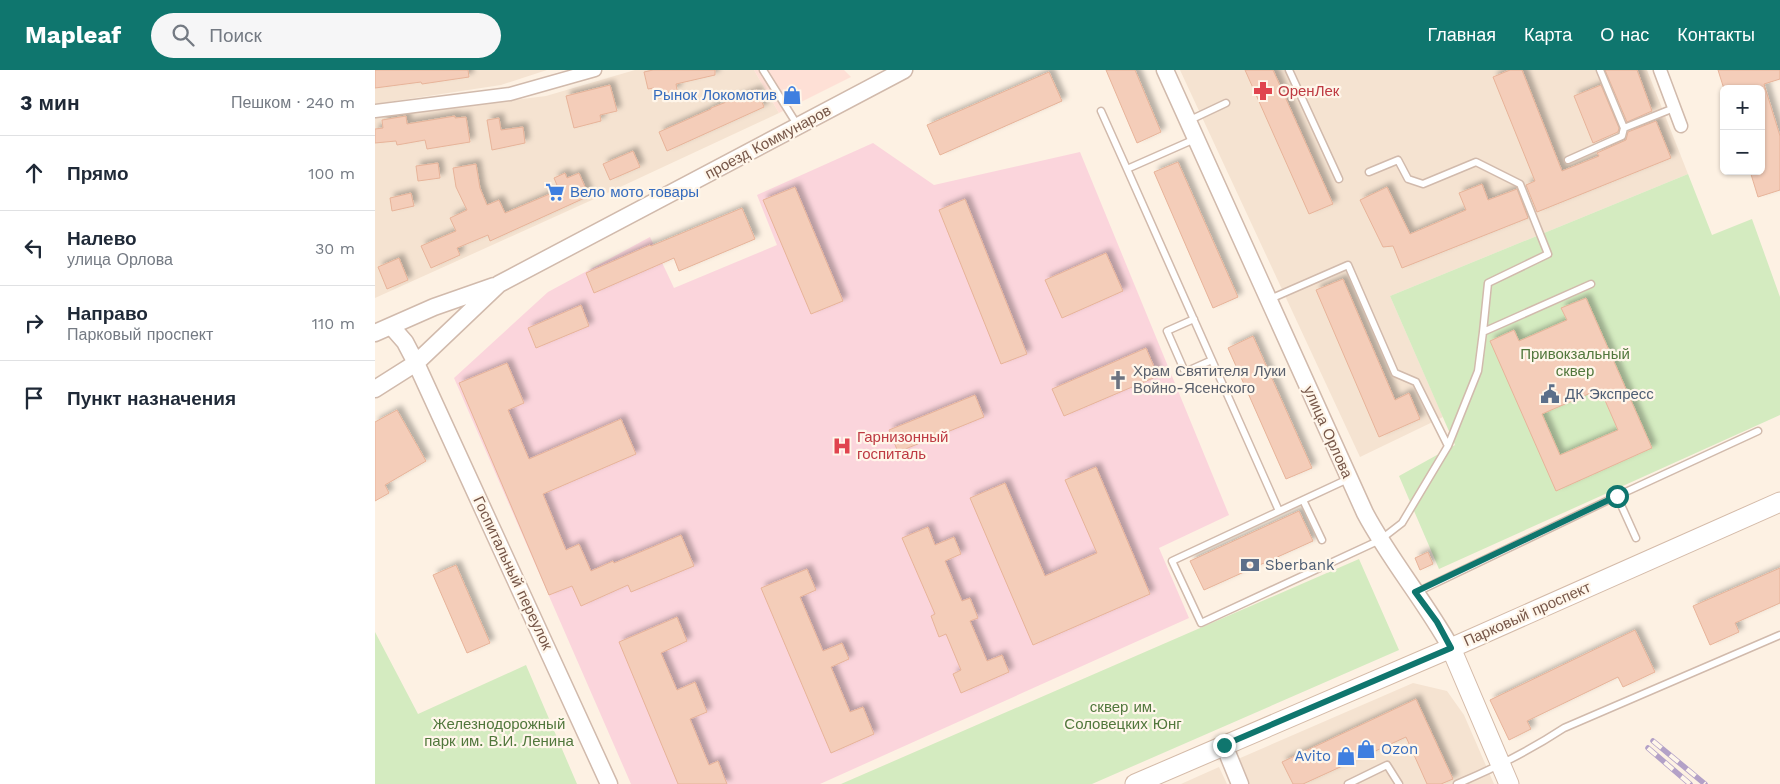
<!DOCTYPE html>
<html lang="ru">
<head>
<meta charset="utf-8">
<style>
	:root { --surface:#fff; --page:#f6f6f7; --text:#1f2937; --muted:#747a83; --line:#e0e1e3; --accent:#0f766e }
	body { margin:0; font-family:"Work Sans",sans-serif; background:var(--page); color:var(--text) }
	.controls { position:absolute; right:15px; top:15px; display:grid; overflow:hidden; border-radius:8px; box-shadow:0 1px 4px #0004 }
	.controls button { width:45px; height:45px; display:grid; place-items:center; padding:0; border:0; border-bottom:1px solid var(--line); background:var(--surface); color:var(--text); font:25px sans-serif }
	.stop { position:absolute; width:15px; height:15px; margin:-11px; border:4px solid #0f766e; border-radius:50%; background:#fff }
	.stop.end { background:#0f766e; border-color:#fff; box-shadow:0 1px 5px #0008 }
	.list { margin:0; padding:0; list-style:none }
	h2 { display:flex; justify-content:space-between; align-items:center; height:65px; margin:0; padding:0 20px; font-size:21px }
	h2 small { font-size:16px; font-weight:400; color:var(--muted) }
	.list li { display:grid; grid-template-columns:32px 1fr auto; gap:15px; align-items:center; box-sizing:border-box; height:75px; padding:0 20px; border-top:1px solid var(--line) }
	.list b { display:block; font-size:19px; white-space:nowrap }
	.list p { margin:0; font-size:16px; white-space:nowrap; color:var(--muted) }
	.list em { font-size:16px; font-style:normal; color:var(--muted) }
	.icon { flex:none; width:28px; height:28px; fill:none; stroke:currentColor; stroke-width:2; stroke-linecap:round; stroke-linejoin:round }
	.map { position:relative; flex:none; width:1405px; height:714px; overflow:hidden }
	header { display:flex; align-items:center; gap:30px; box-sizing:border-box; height:70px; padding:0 25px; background:var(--accent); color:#fff }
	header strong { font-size:24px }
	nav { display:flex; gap:28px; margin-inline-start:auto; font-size:18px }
	.search { width:350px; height:45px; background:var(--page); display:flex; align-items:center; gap:12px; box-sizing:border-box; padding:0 18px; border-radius:28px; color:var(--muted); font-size:19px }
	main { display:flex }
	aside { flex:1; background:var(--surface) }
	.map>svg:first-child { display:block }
	.residential { fill:#f5e3d1 }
	.commercial { fill:#fee0d6 }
	.medical { fill:#fbd5dc }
	.green { fill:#d4ebc0 }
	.building { fill:#f4cdb9; stroke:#e7b399; fill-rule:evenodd; filter:url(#shadow) }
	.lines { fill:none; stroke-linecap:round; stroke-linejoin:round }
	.service-casing { stroke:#d1baac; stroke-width:9 }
	.minor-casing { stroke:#d1baac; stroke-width:15 }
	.tertiary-casing { stroke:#d1baac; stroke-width:19 }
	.secondary-casing { stroke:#d4baa8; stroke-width:21 }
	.service { stroke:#fff; stroke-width:6 }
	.minor { stroke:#fff; stroke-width:12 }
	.tertiary { stroke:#fff; stroke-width:16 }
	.secondary { stroke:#fff; stroke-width:19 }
	.rail-casing { stroke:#b3a1c7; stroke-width:5.5 }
	.rail { stroke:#fff6ea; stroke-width:4; stroke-dasharray:11; stroke-linecap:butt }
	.route { stroke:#0f766e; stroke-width:6 }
	.labels { text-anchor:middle; stroke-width:4.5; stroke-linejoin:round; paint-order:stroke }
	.health-label { font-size:15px; fill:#be3a42; stroke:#fff6ea; text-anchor:start }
	.shop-label { font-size:15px; fill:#366cbe; stroke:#fff6ea; text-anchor:end }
	.street-label { font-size:15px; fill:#765648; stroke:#fff6ea }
	.park-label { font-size:15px; fill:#51773c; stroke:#fff6ea }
	.worship-label { font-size:15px; fill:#5b616d; stroke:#fff6ea; text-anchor:start }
	.service-label { font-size:15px; fill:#4e5e75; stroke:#fff6ea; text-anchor:start }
</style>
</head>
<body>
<header>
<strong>Mapleaf</strong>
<div class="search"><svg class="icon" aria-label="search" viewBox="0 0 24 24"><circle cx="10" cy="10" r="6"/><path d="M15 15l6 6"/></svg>Поиск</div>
<nav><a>Главная</a><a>Карта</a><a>О нас</a><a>Контакты</a></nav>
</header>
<main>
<aside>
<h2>3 мин<small>Пешком · 240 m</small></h2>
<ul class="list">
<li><svg class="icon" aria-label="ahead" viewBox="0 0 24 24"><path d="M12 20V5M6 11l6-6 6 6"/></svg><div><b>Прямо</b></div><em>100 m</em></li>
<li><svg class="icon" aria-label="left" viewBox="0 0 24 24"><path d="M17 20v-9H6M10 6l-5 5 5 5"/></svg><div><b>Налево</b><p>улица Орлова</p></div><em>30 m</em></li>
<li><svg class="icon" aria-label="right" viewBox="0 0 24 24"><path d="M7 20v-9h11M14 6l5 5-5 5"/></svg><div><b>Направо</b><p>Парковый проспект</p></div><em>110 m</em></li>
<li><svg class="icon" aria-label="arrive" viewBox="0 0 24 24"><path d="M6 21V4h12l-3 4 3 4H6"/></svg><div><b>Пункт назначения</b></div></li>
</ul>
</aside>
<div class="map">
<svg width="1405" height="714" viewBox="0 0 1405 714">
	<defs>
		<filter id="shadow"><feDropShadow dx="4.5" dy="-4.5" stdDeviation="2.5" flood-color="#0004"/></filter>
	</defs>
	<rect width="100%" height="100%" fill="#fdf1e3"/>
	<path class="residential" d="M0 0H172L126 15 0 34Z
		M260 0H379L404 43 228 125 0 228V47L171 26Z
		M805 0H1272L1313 104 1015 226 1068 347 985 387Z
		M1038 613 1072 621 1089 645 1119 714H874L863 689Z
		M844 697 852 714H806Z"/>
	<path class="commercial" d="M379 0H469L476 7 404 43Z"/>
	<path class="medical" d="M498 73 559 115 705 82 854 445 784 478 814 548 445 714H256L79 308 173 222 275 167 299 218 402 175 382 125Z"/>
	<path class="green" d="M1313 104 1337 165 1377 149 1405 227V345L1064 499 1024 406 1080 375 1015 226Z
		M984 489 1024 580 717 714H466Z
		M0 562 43 644 151 595 202 714H0Z"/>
	<path class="building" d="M0 0H93L94 7 47 14 46 12 0 18Z
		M278 0H340V5L301 14 302 20 294 21V26L281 29 279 18 273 19 269 2Z
		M731 0H760L786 62 762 73Z
		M870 0H898L958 134 934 144Z
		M1135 0H1147L1187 101 1224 86 1222 83 1251 70 1253 62 1281 51 1296 88 1162 142 1151 115 1160 111 1118 7Z
		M1230 0H1262L1277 41 1252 52Z
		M1343 0H1405V9L1389 14 1405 66V120L1383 127 1375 101H1386V19H1349Z
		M674 2 687 31 565 85 552 55Z
		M235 15 242 41 225 45 226 51 199 58 191 26Z
		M1226 15 1244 58 1243 62 1218 73 1199 26Z
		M382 20 389 37 292 81 284 62 336 39V38Z
		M31 46 32 54 80 46V48L91 47 95 72 52 79 50 70 22 75 21 71 0 73V59L8 58 7 50Z
		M124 48 126 60 148 57 150 73 117 80 112 50Z
		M258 81 265 97 235 110 228 94Z
		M803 92 863 227 838 238 779 102Z
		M63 93 65 108 43 111 41 96Z
		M101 94 105 118 112 135 124 130 130 143 184 120 179 108 190 103 192 108 204 103 214 126 115 171 113 165 82 178 85 185 56 198 46 176 81 161 75 148 92 140 81 117 78 98Z
		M1107 114 1113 130 1142 119 1153 148 1027 198 1018 176 1008 177 985 130 1012 117 1035 164 1091 140 1084 123Z
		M420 117 468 231 436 244 388 130Z
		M36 123 39 136 17 141 15 128Z
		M590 129 652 284 626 294 564 140Z
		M367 138 380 169 304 201 299 188 219 223 211 203 275 175 276 176Z
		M731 183 748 221 687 248 670 210Z
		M24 188 33 210 12 219 3 197Z
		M968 209 1020 330 1034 323 1045 349 1004 367 941 220Z
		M1211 228 1277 378 1181 421 1115 271 1139 260 1144 271 1192 250 1186 238ZM1225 319 1243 360 1185 385 1167 344Z
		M206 235 214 256 161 278 153 258Z
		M878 266 937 398 911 409 853 278Z
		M771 278 783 306 689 346 677 319Z
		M132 293 149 333 133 340 154 389 246 349 261 384 168 424 191 480 204 474 216 501 238 491 239 493 306 465 319 496 256 522 253 515 206 536 197 516 174 525 84 313Z
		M600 325 609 347 523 382 514 360Z
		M22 340 51 391 10 415 14 423 0 431V352Z
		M721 397 775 524 658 575 595 428 630 413 670 506 722 483 690 410Z
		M924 441 938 471 829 520 815 491Z
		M553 457 560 475 579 467 586 484 570 491 587 531 595 528 603 548 595 551 612 591 627 585 634 602 586 623 578 604 586 600 571 564 564 567 556 546 560 544 527 468Z
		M1053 482 1058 494 1045 500 1040 488Z
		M81 495 115 573 92 583 58 505Z
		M1405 498V533L1360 553 1364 562 1335 575 1318 536Z
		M432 499 441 520 425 527 448 581 467 573 474 589 456 597 475 642 488 637 499 664 456 683 386 518Z
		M302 547 312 571 286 583 302 620 320 612 332 642 315 649 334 695 343 691 352 714H303L244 572Z
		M1260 560 1280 602 1248 617 1243 607 1152 651 1156 659 1134 670 1115 630Z
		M1041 629 1078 709 1066 714H1052L1031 667 928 714H918L907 692Z"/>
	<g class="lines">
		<g class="service-casing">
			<path id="service" d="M388 0 423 56
				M914 0 964 109
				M1225 0 1249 58
				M726 41 752 99
				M815 50 851 33
				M820 69 752 99 904 441
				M1193 90 1247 66 1249 58 1299 38
				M994 102 1023 90 1033 109 1048 114 1101 92 1145 114 1173 184 1113 213 1108 262
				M895 229 973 195 1020 303 1041 312 1073 376 1027 453 1005 470 826 553 797 491 973 409
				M819 249 792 261 810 302 837 290
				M1073 376 1103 301 1108 262 1216 214
				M1242 426 1261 468
				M928 430 947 470
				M1042 522 1242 426 1383 361
				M973 714 1012 695 1024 714
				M1082 714C1120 698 1154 681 1189 658L1405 565"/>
		</g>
		<g class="minor-casing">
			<path id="minor" d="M1285 0 1306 56
				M0 41 135 24 220 0"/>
		</g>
		<g class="tertiary-casing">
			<path id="tertiary" d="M790 0 990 443C1015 490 1050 531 1076 578
				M16 256 30 272 41 293 234 714
				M0 263 59 237 119 216
				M0 319 41 293 124 214 529 0
				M849 675 865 714"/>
		</g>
		<g class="secondary-casing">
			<path id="secondary" d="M1076 578 1134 714
				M760 714 1076 578 1405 432"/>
		</g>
		<use href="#service" class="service"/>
		<use href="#minor" class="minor"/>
		<use href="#tertiary" class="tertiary"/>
		<use href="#secondary" class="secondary"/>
		<g class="rail-casing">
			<path id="rail" d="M1278 671 1330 714
				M1273 678 1315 714"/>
		</g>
		<use href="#rail" class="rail"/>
	</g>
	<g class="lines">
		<path class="route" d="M849 675 1076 578 1062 552 1040 522 1242 426"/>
	</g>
	<defs>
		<g id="pharmacy-bare" transform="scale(1.5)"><path d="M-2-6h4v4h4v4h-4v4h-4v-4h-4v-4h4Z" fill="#e0444e" stroke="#fff6ea" stroke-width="2.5" paint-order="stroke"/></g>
		<g id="shop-bare" transform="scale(1.5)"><path d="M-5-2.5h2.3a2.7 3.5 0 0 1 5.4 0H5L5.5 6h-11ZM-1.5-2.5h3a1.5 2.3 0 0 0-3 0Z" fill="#3f7fe0" stroke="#fff6ea" stroke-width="2.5" paint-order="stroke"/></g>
		<g id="supermarket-bare" transform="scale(1.5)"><path d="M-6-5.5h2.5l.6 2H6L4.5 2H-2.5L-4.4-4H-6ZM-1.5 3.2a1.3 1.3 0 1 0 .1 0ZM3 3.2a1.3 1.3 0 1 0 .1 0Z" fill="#3f7fe0" stroke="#fff6ea" stroke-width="2.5" paint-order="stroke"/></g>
		<g id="church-bare" transform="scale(1.5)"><path d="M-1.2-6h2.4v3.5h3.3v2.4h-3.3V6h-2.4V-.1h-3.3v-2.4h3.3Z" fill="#6b7280" stroke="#fff6ea" stroke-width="2.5" paint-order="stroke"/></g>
		<g id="civic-bare" transform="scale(1.5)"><path d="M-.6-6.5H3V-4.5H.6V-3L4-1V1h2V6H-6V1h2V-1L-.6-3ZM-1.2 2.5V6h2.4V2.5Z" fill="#5c6f8a" stroke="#fff6ea" stroke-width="2.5" paint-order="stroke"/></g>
		<g id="hospital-bare" transform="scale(1.5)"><path d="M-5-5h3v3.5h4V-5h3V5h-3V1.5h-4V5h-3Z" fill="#e0444e" stroke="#fff6ea" stroke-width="2.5" paint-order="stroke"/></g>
		<g id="bank-bare" transform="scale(1.5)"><path d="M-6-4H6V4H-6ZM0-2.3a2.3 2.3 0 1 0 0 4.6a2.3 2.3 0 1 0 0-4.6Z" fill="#5c6f8a" stroke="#fff6ea" stroke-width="2.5" paint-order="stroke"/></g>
	</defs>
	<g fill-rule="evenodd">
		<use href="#pharmacy-bare" x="888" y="21"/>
		<use href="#shop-bare" x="417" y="25"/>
		<use href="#supermarket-bare" x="180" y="122"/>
		<use href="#church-bare" x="743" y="310"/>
		<use href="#civic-bare" x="1175" y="324"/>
		<use href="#hospital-bare" x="467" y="376"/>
		<use href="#bank-bare" x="875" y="495"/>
		<use href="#shop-bare" x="991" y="679"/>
		<use href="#shop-bare" x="971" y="686"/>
	</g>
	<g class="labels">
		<g class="health-label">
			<text x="903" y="26">ОренЛек</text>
			<text x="482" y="372">Гарнизонный<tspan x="482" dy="17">госпиталь</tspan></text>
		</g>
		<g class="shop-label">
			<text x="402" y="30">Рынок Локомотив</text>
			<text x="195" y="127" text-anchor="start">Вело мото товары</text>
			<text x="1006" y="684" text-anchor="start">Ozon</text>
			<text x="956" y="691">Avito</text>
		</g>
		<g class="street-label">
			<text transform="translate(393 72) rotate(-28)" y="5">проезд Коммунаров</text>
			<text transform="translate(953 362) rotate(66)" y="5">улица Орлова</text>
			<text transform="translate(138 503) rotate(65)" y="5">Госпитальный переулок</text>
			<text transform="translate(1152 544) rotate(-24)" y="5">Парковый проспект</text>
		</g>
		<g class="park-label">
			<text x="1200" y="289">Привокзальный<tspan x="1200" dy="17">сквер</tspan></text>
			<text x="748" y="642">сквер им.<tspan x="748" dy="17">Соловецких Юнг</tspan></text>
			<text x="124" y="659">Железнодорожный<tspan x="124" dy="17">парк им. В.И. Ленина</tspan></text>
		</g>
		<g class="worship-label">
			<text x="758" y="306">Храм Святителя Луки<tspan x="758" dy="17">Войно-Ясенского</tspan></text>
		</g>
		<g class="service-label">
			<text x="1190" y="329">ДК Экспресс</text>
			<text x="890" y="500">Sberbank</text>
		</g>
	</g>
</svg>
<div class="controls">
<button>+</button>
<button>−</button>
</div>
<div class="stop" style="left:1242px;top:426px"></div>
<div class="stop end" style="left:849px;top:675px"></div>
</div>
</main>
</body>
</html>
